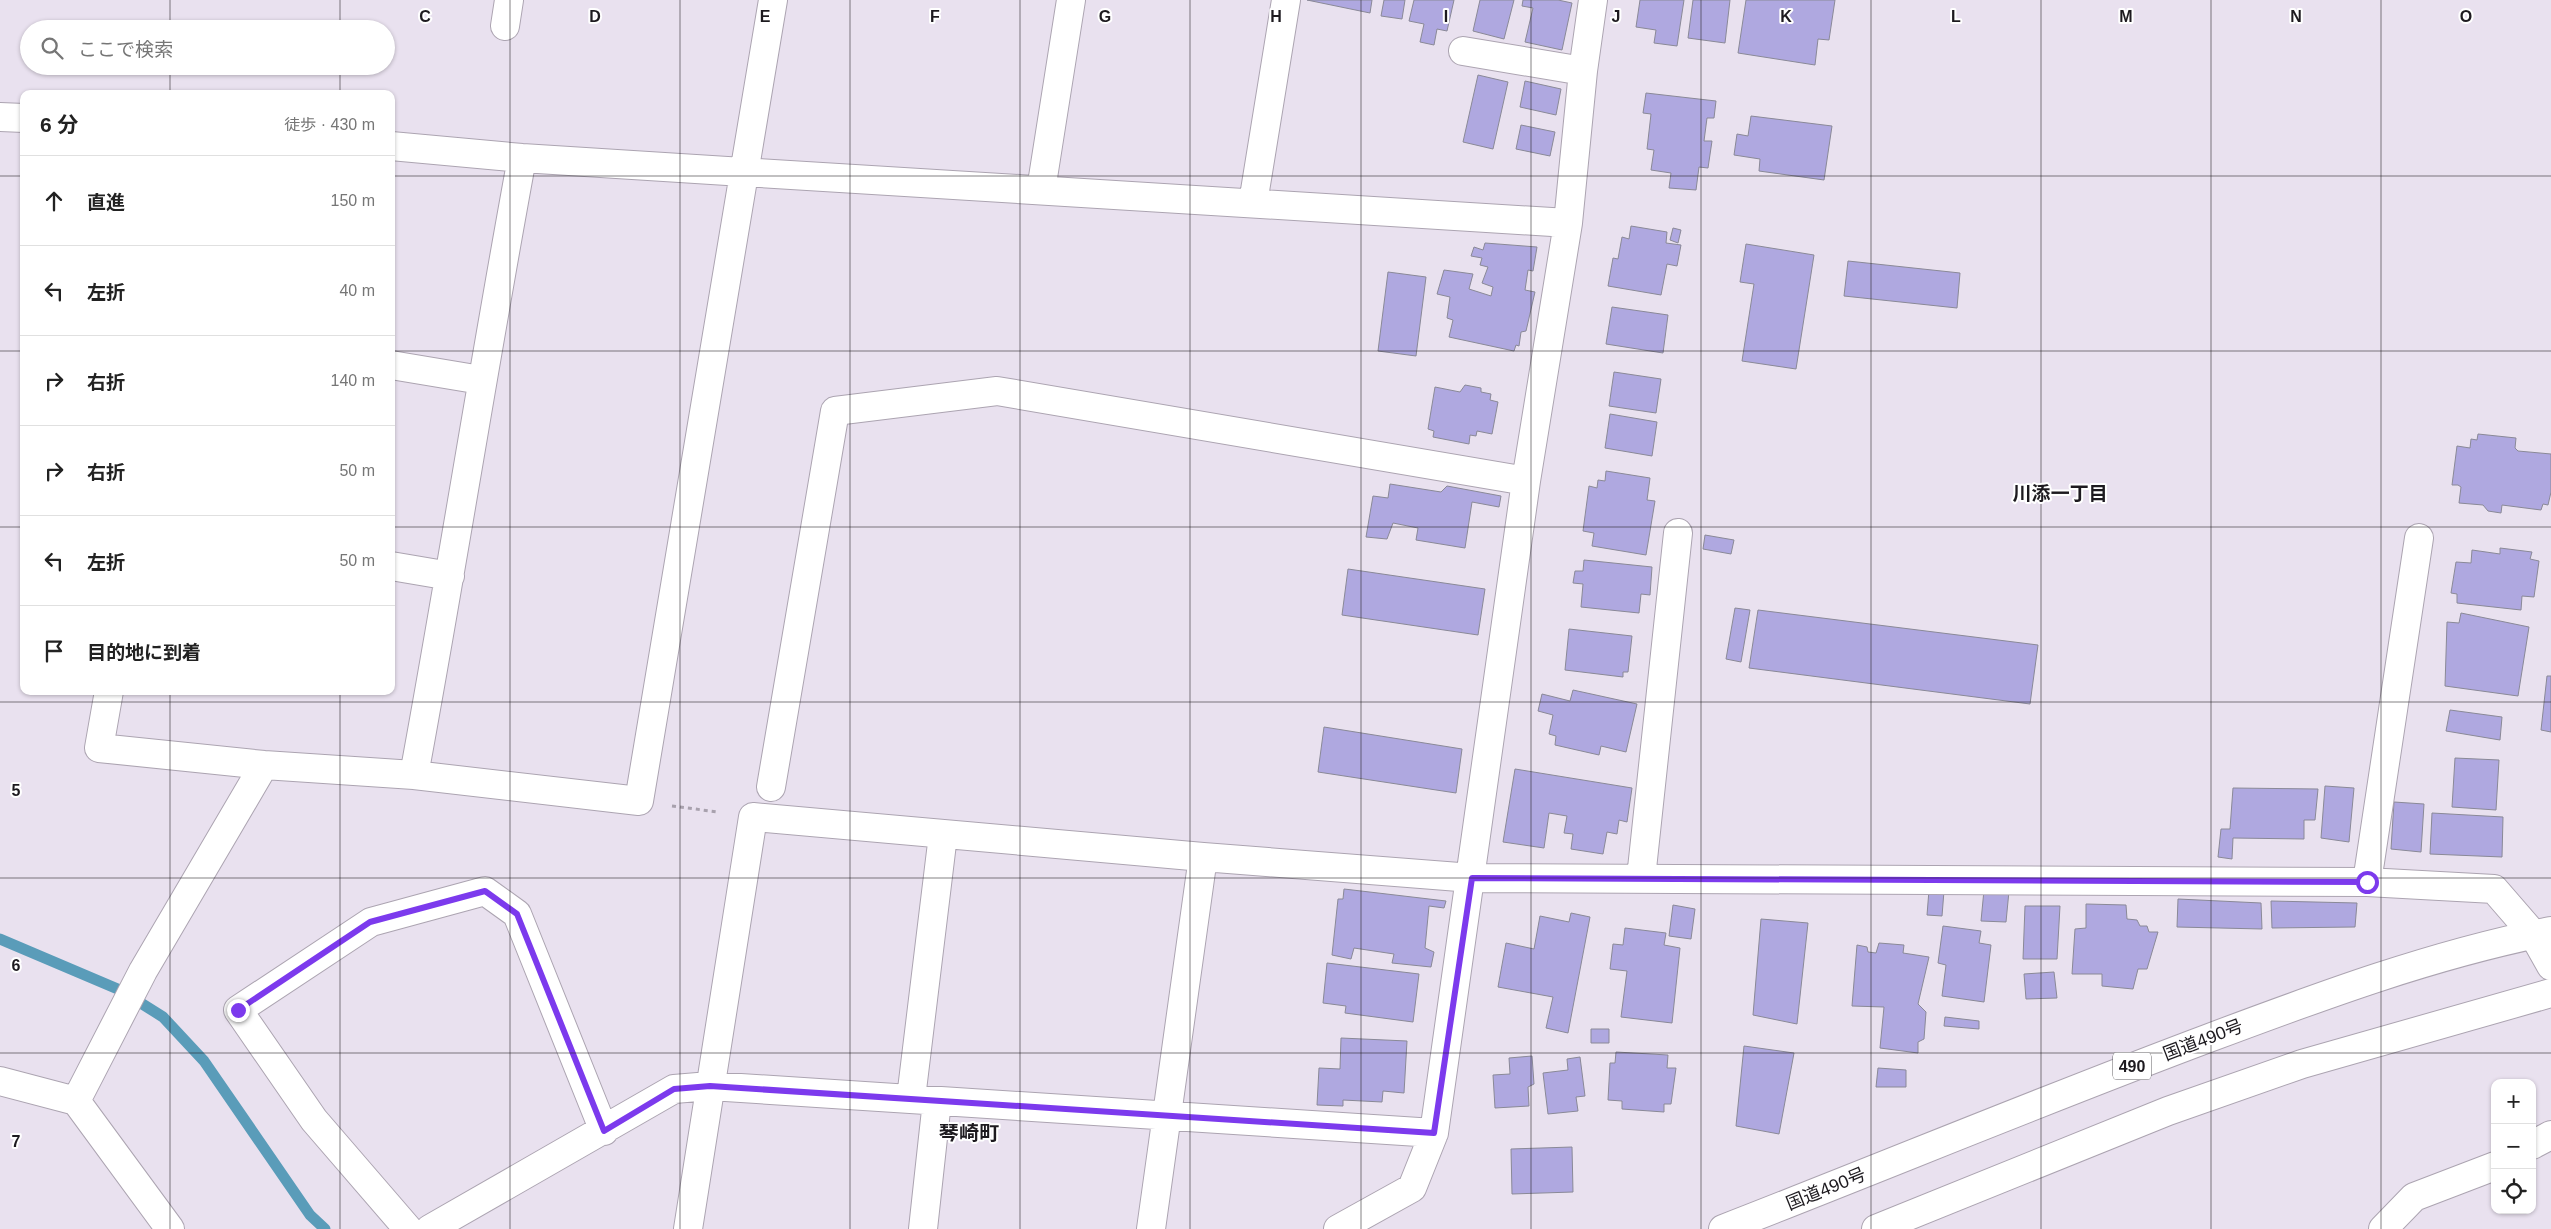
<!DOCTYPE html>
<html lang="ja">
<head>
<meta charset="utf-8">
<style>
	:root { --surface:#fff; --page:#f6f6f6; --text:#222; --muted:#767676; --line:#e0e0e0 }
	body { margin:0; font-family:Arial,"Noto Sans JP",sans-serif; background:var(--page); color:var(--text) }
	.controls { position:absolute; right:15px; bottom:15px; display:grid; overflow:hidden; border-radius:10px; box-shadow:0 1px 4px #0004 }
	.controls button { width:45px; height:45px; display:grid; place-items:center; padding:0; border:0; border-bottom:1px solid var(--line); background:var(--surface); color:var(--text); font:25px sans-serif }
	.stop { position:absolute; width:15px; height:15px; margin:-11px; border:4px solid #7c3aed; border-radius:50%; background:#fff }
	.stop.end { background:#7c3aed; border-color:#fff; box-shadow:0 1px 5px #0008 }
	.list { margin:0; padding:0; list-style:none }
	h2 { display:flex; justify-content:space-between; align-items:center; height:65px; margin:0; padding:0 20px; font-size:21px }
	h2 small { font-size:16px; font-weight:400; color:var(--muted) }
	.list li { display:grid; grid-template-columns:32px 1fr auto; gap:15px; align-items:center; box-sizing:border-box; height:90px; padding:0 20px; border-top:1px solid var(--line) }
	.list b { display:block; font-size:19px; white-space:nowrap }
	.list em { font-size:16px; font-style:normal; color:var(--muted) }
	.icon { flex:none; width:28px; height:28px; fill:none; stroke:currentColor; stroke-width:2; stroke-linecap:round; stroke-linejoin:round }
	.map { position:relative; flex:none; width:2551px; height:1229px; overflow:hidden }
	.search { position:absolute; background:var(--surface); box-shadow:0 1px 4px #0004; left:20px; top:20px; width:375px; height:55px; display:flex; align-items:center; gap:12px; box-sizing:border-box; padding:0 18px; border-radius:28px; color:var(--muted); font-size:19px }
	.panel { position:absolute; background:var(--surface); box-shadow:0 1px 4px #0004; left:20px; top:90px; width:375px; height:605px; border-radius:10px }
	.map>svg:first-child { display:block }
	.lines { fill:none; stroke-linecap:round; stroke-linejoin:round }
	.stream { stroke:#5a9cb9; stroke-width:11 }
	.building { fill:#afa8e0; stroke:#8a8997 }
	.street-casing { stroke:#aca4b1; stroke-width:30 }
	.highway-casing { stroke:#aca4b1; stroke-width:30 }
	.path { stroke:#a8a1ad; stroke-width:3; stroke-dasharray:4 4; stroke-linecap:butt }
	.street { stroke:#fff; stroke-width:28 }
	.highway { stroke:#fff; stroke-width:28 }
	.route { stroke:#7c3aed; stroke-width:6 }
	.grid { fill:none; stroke:#1d1a1f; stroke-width:1; stroke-opacity:0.55 }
	.labels { text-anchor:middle; stroke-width:4; stroke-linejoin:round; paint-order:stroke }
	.shield { fill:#fff; stroke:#615f62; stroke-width:1 }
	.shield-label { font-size:16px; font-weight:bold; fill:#1d1a1f }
	.street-label { font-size:18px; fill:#1d1a1f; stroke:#fff }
	.neighbourhood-label { font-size:19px; font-weight:bold; fill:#1d1a1f; stroke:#fff }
	.quarter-label { font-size:20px; font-weight:bold; fill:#1d1a1f; stroke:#fff }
	.grid-label { font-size:16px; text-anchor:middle; font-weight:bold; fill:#1d1a1f; stroke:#fff; stroke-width:4; stroke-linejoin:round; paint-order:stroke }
</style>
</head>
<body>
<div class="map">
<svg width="2551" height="1229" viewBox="0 0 2551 1229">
	<rect width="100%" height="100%" fill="#e9e1ef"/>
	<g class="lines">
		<path class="stream" d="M0 939 120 990 163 1017 204 1061 310 1215 325 1229"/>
	</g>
	<path class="building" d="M1307 0H1372L1370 13Z
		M1384 0H1405L1402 19 1381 16Z
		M1414 0H1454L1447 31 1437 29 1434 45 1420 42 1424 24 1409 21Z
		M1480 0H1514L1504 39 1473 31Z
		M1523 0H1558L1572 3 1562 50 1525 42 1533 8 1522 6Z
		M1640 0H1684L1677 46 1654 43 1656 30 1636 27Z
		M1693 0H1730L1725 43 1688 38Z
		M1746 0H1835L1829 40 1818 39 1815 65 1738 53Z
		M1478 75 1508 82 1493 149 1463 142Z
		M1525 81 1561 89 1556 115 1520 107Z
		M1646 93 1716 101 1714 118H1707L1704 141H1712L1708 168 1699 167 1696 190 1669 188 1671 173 1651 170 1654 150 1647 149 1651 114 1643 113Z
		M1751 116 1832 126 1824 180 1759 171 1760 159 1734 155 1737 134 1748 136Z
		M1521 125 1555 132 1550 156 1516 149Z
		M1631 226 1667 232 1666 243 1681 245 1677 266 1667 264 1661 295 1608 286 1613 258 1618 259 1622 237 1629 239Z
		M1673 228 1681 230 1678 243 1670 240Z
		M1485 243 1537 247 1533 271 1528 270 1525 290 1535 292 1526 331 1521 332 1519 346 1516 345 1514 351 1449 337 1453 320 1447 318 1450 297 1437 294 1444 270 1473 274 1469 289 1491 296 1493 287 1482 283 1488 267 1480 265 1482 258 1471 256 1474 247 1483 250Z
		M1746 244 1814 255 1796 369 1742 361 1754 284 1740 282Z
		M1848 261 1960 273 1957 308 1844 296Z
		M1388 272 1426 277 1416 356 1378 351Z
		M1612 307 1668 315 1663 353 1606 344Z
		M1614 372 1661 379 1656 413 1609 406Z
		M1465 385 1481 388V392L1491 394 1490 400 1498 402 1492 434 1477 431 1476 436 1470 435 1469 444 1433 437 1434 431 1428 429 1435 387 1460 392Z
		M1610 414 1657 422 1652 456 1605 448Z
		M2478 434 2516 438 2515 448 2518 451 2551 454V492L2548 505 2543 504 2541 510 2502 505 2501 513 2488 511 2483 505 2459 503 2461 487 2458 485H2452L2457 446 2470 448 2471 439 2477 440Z
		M1606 471 1650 478 1647 500 1655 501 1646 555 1592 546 1594 533 1583 531 1589 486 1597 488 1598 480 1605 481Z
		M1390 484 1441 492 1447 486 1501 496 1499 507 1472 502 1465 548 1416 540 1418 528 1393 523 1387 539 1366 537 1373 496 1388 498Z
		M1705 535 1734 540 1731 554 1703 549Z
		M2500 548 2532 552 2530 559 2539 561 2534 597 2522 596 2521 610 2457 603V594L2451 593 2456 562 2471 563 2472 550 2500 554Z
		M1584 560 1652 567 1650 595 1641 594 1639 613 1581 607 1583 584 1573 583 1575 571H1583Z
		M1348 569 1485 589 1478 635 1342 615Z
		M1735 608 1750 610 1741 662 1726 659Z
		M1758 610 2038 645 2030 704 1749 668Z
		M2461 613 2529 627 2518 696 2445 686 2447 622 2459 623Z
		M1569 629 1632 636 1628 672H1623V677L1565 670Z
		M2547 676H2551V732L2541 730Z
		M1573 690 1637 704 1626 752 1601 746 1599 755 1555 745 1556 736 1549 734 1553 715 1538 711 1542 694 1570 701Z
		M2450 710 2502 717 2500 740 2446 731Z
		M1324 727 1462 749 1456 793 1318 772Z
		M2455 758 2499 760 2496 810 2452 807Z
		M1515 769 1632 788 1627 822 1619 820 1617 834 1607 832 1603 854 1571 849 1573 834 1564 833 1567 816 1549 813 1544 848 1503 842Z
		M2325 786 2354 788 2349 842 2321 838Z
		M2233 788 2318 789 2315 820H2304V839L2233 838 2232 859 2218 857 2221 829H2230Z
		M2394 802 2424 804 2421 852 2391 849Z
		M2432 813 2503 817 2502 857 2430 854Z
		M1344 889 1446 901 1444 908 1429 906 1425 948 1434 952 1431 967 1392 963 1394 954 1354 948 1351 959 1332 955 1338 899H1343Z
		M1929 890 1944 891 1942 916 1927 915Z
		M1984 890 2009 891 2006 922 1981 921Z
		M2178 899 2261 903 2262 929 2177 927Z
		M2271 901 2357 903 2355 927 2272 928Z
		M2086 904 2126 905 2127 919 2137 920 2140 926H2147L2149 932H2158L2147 969H2138L2133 989 2102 986V974H2072L2075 929 2086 928Z
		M1673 905 1695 909 1691 939 1669 936Z
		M2025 906H2060L2057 959H2023Z
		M1571 913 1590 917 1568 1033 1546 1028 1553 997 1498 987 1506 943 1534 949 1540 916 1569 922Z
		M1761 919 1808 923 1797 1024 1753 1015Z
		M1943 926 1981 931 1979 943 1991 945 1984 1002 1942 996 1946 965 1938 963Z
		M1625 928 1666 933 1664 945 1680 948 1672 1023 1621 1017 1627 971 1610 969 1613 944 1623 945Z
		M1879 943 1904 945 1903 953 1929 957 1918 1004 1926 1012 1924 1039 1918 1042V1053L1880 1048 1884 1007 1852 1006 1857 945 1867 947 1868 952 1876 953Z
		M1327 963 1419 974 1413 1022 1345 1013 1346 1006 1323 1003Z
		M2054 972 2057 998 2026 999 2024 974Z
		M1945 1017 1979 1021V1029L1944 1026Z
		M1591 1029H1609V1043H1591Z
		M1341 1038 1407 1041 1404 1093 1383 1091 1382 1102 1343 1100V1106L1317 1105 1319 1068 1340 1069Z
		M1744 1046 1794 1053 1779 1134 1736 1126Z
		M1616 1052 1668 1055 1667 1068H1676L1671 1104H1664V1112L1622 1109V1101L1608 1100 1610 1063H1615Z
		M1532 1056 1534 1084 1528 1087 1529 1106 1495 1108 1493 1075 1510 1074 1509 1058Z
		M1580 1057 1585 1096 1576 1097 1578 1111 1548 1114 1543 1073 1568 1070 1567 1059Z
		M1878 1068 1906 1070V1087H1876Z
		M1572 1147 1573 1192 1512 1194 1511 1149Z"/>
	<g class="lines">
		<g class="street-casing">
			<path id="street" d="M505 26 509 0
				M1463 51 1583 71
				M0 117 24 118
				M391 146 522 158 743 172 1568 223
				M1041 190 1071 0
				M1253 203 1286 0
				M391 365 481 380
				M391 566 450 576
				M109 691 99 748 264 765 414 775 639 801 773 0
				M414 775C452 569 484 363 522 158
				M771 787 835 411 997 391 1526 481
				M1641 878 1678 533
				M2367 882 2419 538
				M0 1081 76 1101 170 1229
				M911 1098 943 835
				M76 1101 143 971 264 765
				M2532 1145 2551 1135
				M408 1229 314 1120 238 1010 371 922 485 891 517 914 604 1131
				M430 1229 674 1089 710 1086 1434 1133
				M688 1229 753 817 1203 857 1472 878 2367 882 2494 889 2533 934 2551 966
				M923 1229 937 1101
				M1151 1229 1203 857
				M1338 1229 1412 1188 1434 1133 1526 481 1568 223 1583 71 1593 0
				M2383 1229 2414 1197 2495 1166"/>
		</g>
		<g class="highway-casing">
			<path id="highway" d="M1723 1229C1885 1166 2046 1099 2209 1038 2321 996 2434 954 2551 931
				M1876 1229 2168 1111 2302 1064 2551 993"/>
		</g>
		<path class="path" d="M672 806 718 812"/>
		<use href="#street" class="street"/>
		<use href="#highway" class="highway"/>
	</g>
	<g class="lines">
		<path class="route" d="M238 1010 370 922 485 891 517 914 604 1131 674 1089 710 1086 1434 1133 1472 878 2367 882"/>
	</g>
	<path class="grid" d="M170 0V29M340 0V29M510 0V1229M680 0V1229M850 0V1229M1020 0V1229M1190 0V1229M1361 0V1229M1531 0V1229M1701 0V1229M1871 0V1229M2041 0V1229M2211 0V1229M2381 0V1229M170 66V94M340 66V94M0 176H24M391 176H2551M0 351H24M391 351H2551M0 527H24M391 527H2551M170 691V1229M340 691V1229M0 702H2551M0 878H2551M0 1053H2551"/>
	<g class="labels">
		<rect class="shield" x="2113" y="1052.5" width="38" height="27" rx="4"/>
		<g class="shield-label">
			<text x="2132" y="1072">490</text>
		</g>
		<g class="street-label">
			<text transform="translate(2203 1040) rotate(-21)" y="6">国道490号</text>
			<text transform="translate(1826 1189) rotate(-22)" y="6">国道490号</text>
		</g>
		<g class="neighbourhood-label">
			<text x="2060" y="500">川添一丁目</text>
		</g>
		<g class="quarter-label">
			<text x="969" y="1140">琴崎町</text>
		</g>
	</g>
	<g class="grid-label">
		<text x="425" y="22">C</text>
		<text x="595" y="22">D</text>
		<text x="765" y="22">E</text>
		<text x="935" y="22">F</text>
		<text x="1105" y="22">G</text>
		<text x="1276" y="22">H</text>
		<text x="1446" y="22">I</text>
		<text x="1616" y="22">J</text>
		<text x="1786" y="22">K</text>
		<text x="1956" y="22">L</text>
		<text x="2126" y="22">M</text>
		<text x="2296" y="22">N</text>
		<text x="2466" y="22">O</text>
		<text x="16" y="796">5</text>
		<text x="16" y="971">6</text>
		<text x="16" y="1147">7</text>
	</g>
</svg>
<div class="controls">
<button>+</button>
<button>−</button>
<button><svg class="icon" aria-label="locate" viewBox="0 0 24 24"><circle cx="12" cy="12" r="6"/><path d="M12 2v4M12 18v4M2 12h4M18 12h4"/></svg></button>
</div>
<div class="stop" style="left:2367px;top:882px"></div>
<div class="stop end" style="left:238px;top:1010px"></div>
<div class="search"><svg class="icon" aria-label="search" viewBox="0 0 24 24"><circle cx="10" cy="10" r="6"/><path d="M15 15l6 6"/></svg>ここで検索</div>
<section class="panel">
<h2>6 分<small>徒歩 · 430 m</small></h2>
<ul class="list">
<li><svg class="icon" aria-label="ahead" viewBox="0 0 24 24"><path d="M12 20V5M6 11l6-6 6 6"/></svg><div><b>直進</b></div><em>150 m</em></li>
<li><svg class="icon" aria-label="left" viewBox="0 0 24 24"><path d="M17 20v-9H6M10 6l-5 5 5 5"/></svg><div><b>左折</b></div><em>40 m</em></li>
<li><svg class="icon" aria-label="right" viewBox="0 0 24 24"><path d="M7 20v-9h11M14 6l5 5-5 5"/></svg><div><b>右折</b></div><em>140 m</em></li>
<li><svg class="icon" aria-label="right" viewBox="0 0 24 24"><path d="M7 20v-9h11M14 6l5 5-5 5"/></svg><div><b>右折</b></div><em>50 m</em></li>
<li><svg class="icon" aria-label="left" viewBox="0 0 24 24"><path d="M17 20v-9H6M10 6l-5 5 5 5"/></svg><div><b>左折</b></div><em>50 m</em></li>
<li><svg class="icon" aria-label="arrive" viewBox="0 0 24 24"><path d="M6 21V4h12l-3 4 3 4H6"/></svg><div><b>目的地に到着</b></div></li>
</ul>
</section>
</div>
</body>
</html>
